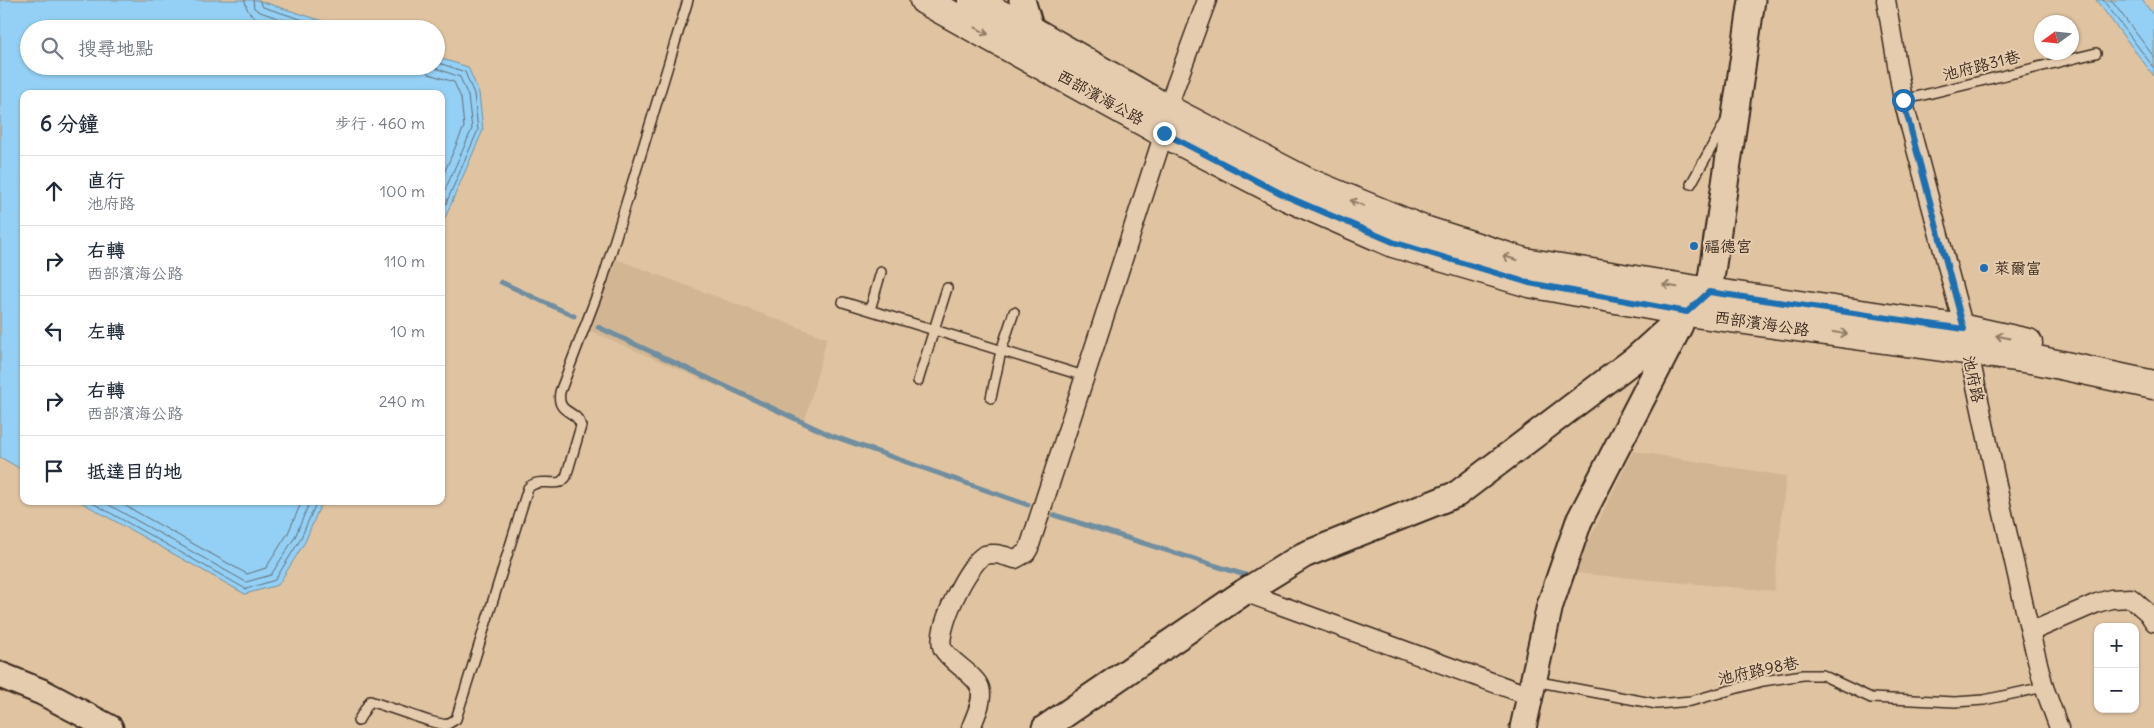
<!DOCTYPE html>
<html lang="zh-TW">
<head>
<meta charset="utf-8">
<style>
	:root { --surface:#fff; --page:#f2f2f3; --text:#1f2937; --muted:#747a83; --line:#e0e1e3 }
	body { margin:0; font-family:Delius,"LXGW WenKai TC",sans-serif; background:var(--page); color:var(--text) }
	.controls { position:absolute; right:15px; bottom:15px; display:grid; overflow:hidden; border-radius:10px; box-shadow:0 1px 4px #0004 }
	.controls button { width:45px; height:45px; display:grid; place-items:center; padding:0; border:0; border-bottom:1px solid var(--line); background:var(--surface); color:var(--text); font:25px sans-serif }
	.compass { position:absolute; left:2034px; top:15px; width:45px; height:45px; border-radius:50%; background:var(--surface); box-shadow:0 1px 4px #0004; rotate:255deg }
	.stop { position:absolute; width:15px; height:15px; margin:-11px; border:4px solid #1f6fb2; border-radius:50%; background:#fff }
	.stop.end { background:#1f6fb2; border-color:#fff; box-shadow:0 1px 5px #0008 }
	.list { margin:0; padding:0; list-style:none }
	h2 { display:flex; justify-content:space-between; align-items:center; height:65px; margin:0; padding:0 20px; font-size:21px }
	h2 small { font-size:16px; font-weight:400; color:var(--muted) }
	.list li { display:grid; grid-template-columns:32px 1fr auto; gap:15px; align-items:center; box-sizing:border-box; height:70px; padding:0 20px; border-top:1px solid var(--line) }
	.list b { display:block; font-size:19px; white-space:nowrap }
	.list p { margin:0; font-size:16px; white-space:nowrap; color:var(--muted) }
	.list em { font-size:16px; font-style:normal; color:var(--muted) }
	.icon { flex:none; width:28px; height:28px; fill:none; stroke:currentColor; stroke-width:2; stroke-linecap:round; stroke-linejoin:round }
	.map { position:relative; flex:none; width:2154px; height:728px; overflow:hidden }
	.search { position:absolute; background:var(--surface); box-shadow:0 1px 4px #0004; left:20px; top:20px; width:425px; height:55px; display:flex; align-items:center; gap:12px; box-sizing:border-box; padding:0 18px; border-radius:28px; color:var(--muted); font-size:19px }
	.panel { position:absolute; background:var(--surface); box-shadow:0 1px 4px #0004; left:20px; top:90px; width:425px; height:415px; border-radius:10px }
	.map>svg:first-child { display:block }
	.built { fill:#d2b693 }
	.water { fill:#94d0f5; stroke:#708e9f }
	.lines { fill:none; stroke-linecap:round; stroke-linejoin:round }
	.shore { stroke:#5f6c74; stroke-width:1 }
	.stream { stroke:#708e9f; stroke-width:5 }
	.lane-casing { stroke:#3b2a1e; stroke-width:12 }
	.street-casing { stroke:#3b2a1e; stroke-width:21 }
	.secondary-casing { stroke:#3b2a1e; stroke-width:29 }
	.primary-casing { stroke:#3b2a1e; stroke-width:31 }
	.lane { stroke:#e6ccae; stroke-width:9 }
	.street { stroke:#e6ccae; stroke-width:18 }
	.secondary { stroke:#e6ccae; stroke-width:25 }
	.primary { stroke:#e6ccae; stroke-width:28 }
	.oneway { stroke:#907b66 }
	.route { stroke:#1f6fb2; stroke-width:6 }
	.poi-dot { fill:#1f6fb2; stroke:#e6ccae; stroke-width:2 }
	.labels { text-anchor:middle; stroke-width:4; stroke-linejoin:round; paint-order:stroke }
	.street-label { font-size:16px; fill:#3b2a1e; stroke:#e6ccae }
	.poi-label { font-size:16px; fill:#3b2a1e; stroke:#e6ccae; text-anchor:start }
</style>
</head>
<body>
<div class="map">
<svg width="2154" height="728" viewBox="0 0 2154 728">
	<rect width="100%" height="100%" fill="#e0c4a2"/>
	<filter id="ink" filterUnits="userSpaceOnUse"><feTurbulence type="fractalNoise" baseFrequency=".02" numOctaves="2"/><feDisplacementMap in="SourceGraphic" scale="10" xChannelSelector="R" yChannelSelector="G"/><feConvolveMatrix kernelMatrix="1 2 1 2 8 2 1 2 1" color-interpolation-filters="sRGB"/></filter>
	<g filter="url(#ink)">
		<path class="built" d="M616 259 827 338 804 424 588 330Z
			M1633 451 1786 476 1774 591 1573 573Z"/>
		<path class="water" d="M0 0H257L348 29H29V66H436V57L468 67 479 93 483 130 441 227V94H24V471L0 457Z
			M2096 0H2142L2154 16V76Z
			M79 501H322L305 542 278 585 245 594Z"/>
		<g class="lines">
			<path class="shore" d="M245 0C246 21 269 24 286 29
				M253 0 254 8 260 12 310 29
				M259 0 263 7 331 29
				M2103 0 2154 68
				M2111 0 2154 57
				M436 62 465 72 474 94 478 130 441 215
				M420 66 429 74 454 82 461 98 464 127 441 180
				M430 66 460 77 468 96 472 129 441 199
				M89 501 246 589 275 580 300 540 317 501
				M102 501 246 582 271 575 295 537 310 501
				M117 501 247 574 266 568 288 533 302 501"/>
			<path class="stream" d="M501 282 574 316
				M598 327 830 435 1028 505
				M1054 515 1245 575"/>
			<g class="lane-casing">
				<path id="lane" d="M1903 100 2096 53
					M1691 184 1725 123
					M843 302 1084 376
					M870 310 881 272
					M918 381 947 288
					M991 398 1001 351 1014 312
					M1534 681 1657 704 1691 701 1763 681 1803 675H1822L1871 698 1955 702 1984 700 2044 687
					M358 721 370 701 429 721 446 725 456 719 528 488C538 478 549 485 561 482L566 477 581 426C577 409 556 415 560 392L603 279 688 0"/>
			</g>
			<g class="street-casing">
				<path id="street" d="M1886 0 1903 100 1964 329 2002 509 2030 632 2044 687 2059 728
					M1244 592 1530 696
					M2030 632 2097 603 2111 599 2131 598 2148 613 2154 622
					M971 728C975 716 984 701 980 688 976 675 950 662 943 649 934 632 969 561 985 555 996 552 1004 556 1015 559L1026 553 1029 548 1164 133 1167 109 1207 0"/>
			</g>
			<g class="secondary-casing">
				<path id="secondary" d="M1022 0 1031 30
					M0 675 42 692 110 728
					M1045 728 1244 592 1304 555 1457 494 1635 359 1709 292 1752 0
					M1523 728 1550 605 1579 521 1680 325"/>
			</g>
			<g class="primary-casing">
				<path id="primary" d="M924 0 1164 133 1288 197 1393 243 1529 283 1687 312 2037 360 2154 385
					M972 0 1031 30 1167 109 1305 181 1421 229 1524 262 1709 292 1964 329 2028 343"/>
			</g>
			<use href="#lane" class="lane"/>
			<use href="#street" class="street"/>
			<use href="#secondary" class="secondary"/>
			<use href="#primary" class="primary"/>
		</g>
		<defs><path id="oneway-shaft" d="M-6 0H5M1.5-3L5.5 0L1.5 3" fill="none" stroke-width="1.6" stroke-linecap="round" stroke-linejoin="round" transform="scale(1.25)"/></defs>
		<g class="oneway">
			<use href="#oneway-shaft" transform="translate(982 31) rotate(29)"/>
			<use href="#oneway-shaft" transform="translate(1357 203) rotate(-158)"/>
			<use href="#oneway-shaft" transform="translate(1510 258) rotate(-162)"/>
			<use href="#oneway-shaft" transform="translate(1670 286) rotate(-171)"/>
			<use href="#oneway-shaft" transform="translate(1840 333) rotate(8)"/>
			<use href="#oneway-shaft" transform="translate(2003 337) rotate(-168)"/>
		</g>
	</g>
	<g class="lines" filter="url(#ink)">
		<path class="route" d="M1164 133 1288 197 1393 242 1529 283 1687 312 1709 292 1964 329 1903 100"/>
	</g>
	<g class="poi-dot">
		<circle cx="1694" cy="246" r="5"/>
		<circle cx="1984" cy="268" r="5"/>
	</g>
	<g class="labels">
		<g class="street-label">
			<text transform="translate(1981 65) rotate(-14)" y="6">池府路31巷</text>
			<text transform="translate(1101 97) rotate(29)" y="6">西部濱海公路</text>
			<text transform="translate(1762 323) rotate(8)" y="6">西部濱海公路</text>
			<text transform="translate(1974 379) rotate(78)" y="6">池府路</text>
			<text transform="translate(1758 670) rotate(-12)" y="6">池府路98巷</text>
		</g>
		<g class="poi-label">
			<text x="1704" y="252">福德宮</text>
			<text x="1994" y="274">萊爾富</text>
		</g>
	</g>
</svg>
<div class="controls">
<button>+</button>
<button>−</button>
</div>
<svg class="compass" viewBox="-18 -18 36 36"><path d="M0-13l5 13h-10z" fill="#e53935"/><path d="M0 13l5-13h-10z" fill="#747a83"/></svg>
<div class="stop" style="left:1903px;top:100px"></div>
<div class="stop end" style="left:1164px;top:133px"></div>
<div class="search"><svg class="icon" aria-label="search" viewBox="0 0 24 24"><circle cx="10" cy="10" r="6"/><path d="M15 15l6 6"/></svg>搜尋地點</div>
<section class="panel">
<h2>6 分鐘<small>步行 · 460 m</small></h2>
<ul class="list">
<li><svg class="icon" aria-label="ahead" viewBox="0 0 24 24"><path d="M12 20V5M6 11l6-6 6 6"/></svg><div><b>直行</b><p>池府路</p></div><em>100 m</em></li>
<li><svg class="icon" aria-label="right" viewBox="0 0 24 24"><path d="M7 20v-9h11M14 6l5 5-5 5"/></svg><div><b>右轉</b><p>西部濱海公路</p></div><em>110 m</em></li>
<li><svg class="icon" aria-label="left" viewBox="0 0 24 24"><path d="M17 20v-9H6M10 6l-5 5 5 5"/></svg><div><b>左轉</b></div><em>10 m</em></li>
<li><svg class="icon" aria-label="right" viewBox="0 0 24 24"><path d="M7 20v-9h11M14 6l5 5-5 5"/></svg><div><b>右轉</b><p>西部濱海公路</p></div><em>240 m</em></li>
<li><svg class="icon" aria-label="arrive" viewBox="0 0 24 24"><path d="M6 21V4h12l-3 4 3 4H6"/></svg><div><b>抵達目的地</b></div></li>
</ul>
</section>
</div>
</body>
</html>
